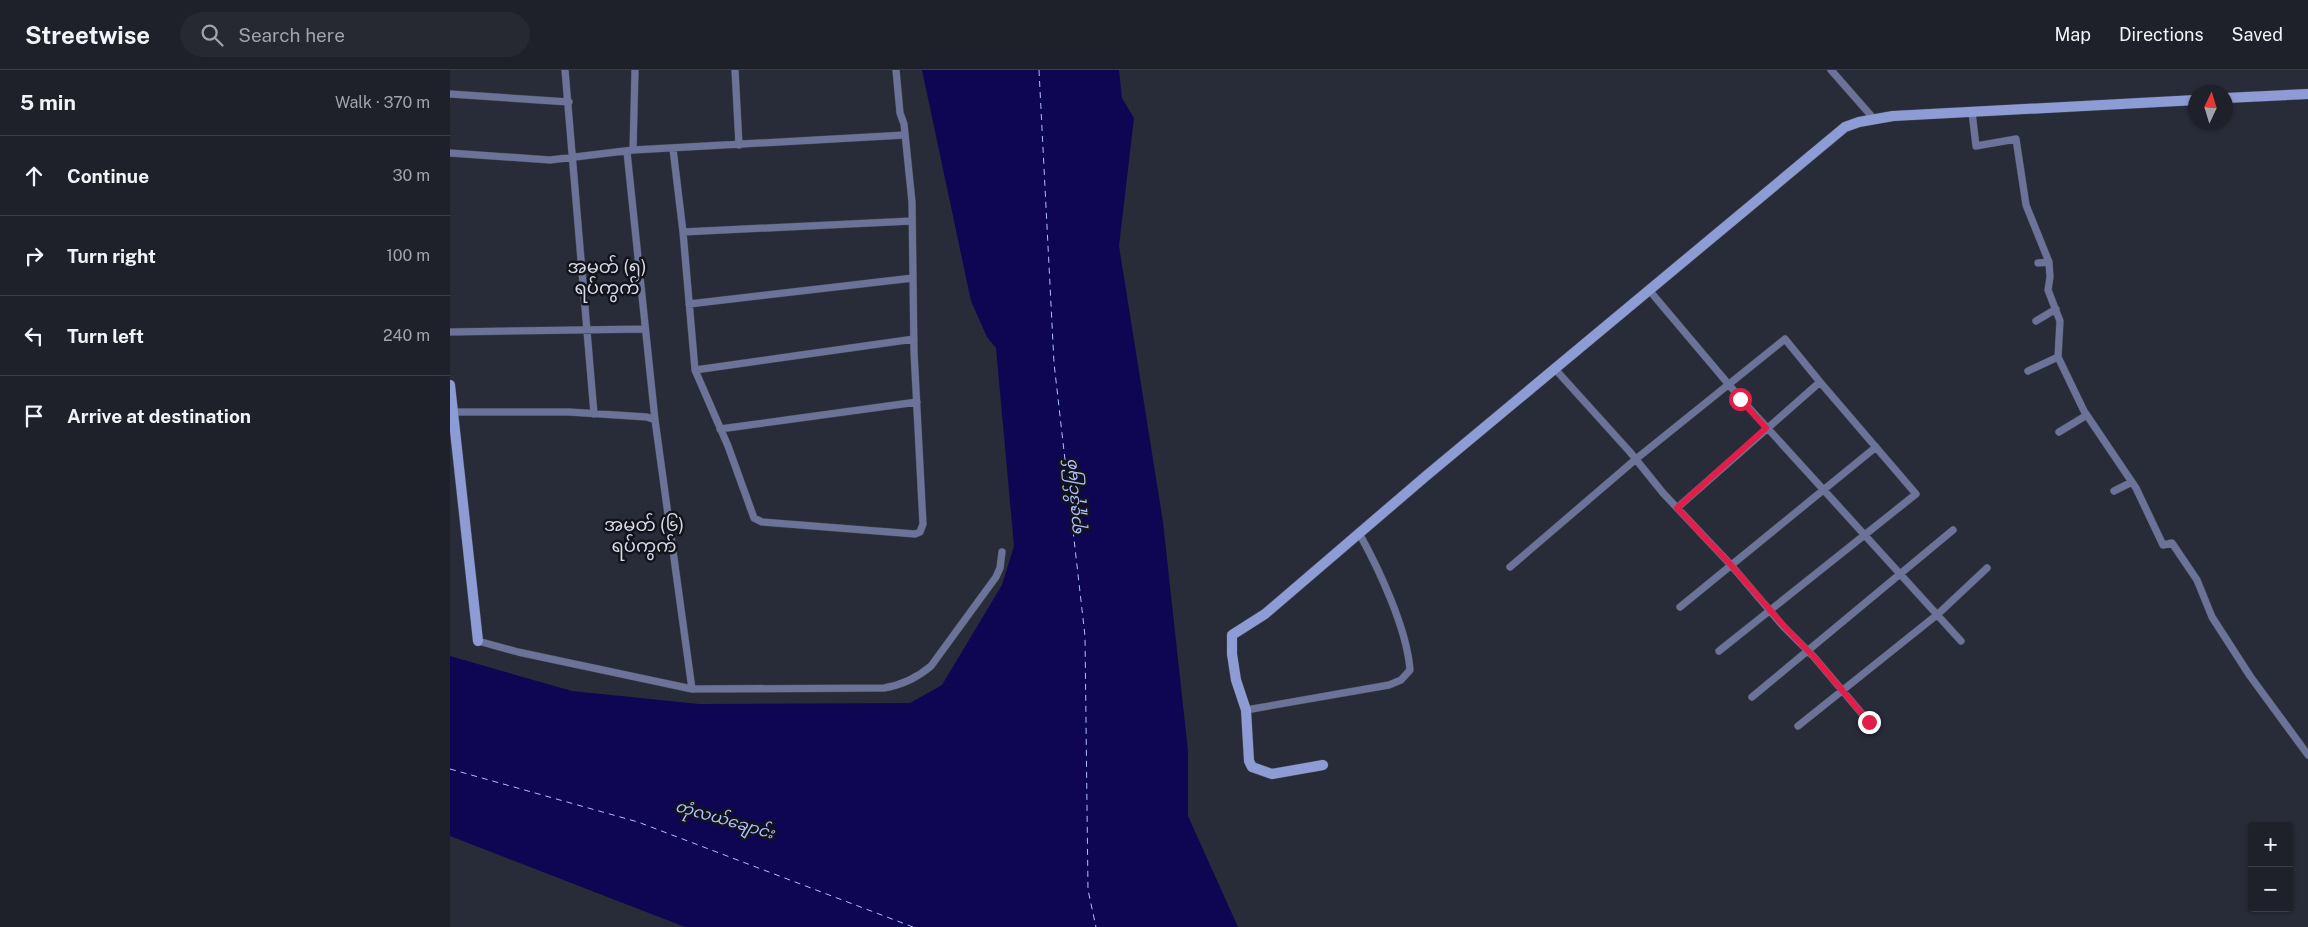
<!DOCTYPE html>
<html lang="en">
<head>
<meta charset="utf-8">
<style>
	:root { --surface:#1e202a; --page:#262832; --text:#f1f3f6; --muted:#a1a3a8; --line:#3c3e47 }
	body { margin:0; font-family:"Public Sans","Noto Sans Myanmar",sans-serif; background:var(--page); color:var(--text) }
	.controls { position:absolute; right:15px; bottom:15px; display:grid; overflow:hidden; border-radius:5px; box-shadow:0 1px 4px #0004 }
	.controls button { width:45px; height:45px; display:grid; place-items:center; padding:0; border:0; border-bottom:1px solid var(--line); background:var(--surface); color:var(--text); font:25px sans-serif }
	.compass { position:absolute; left:1738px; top:15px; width:45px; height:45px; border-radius:50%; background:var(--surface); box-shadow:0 1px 4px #0004; rotate:4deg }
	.stop { position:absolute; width:15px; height:15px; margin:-11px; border:4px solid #e11d48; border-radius:50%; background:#fff }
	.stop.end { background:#e11d48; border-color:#fff; box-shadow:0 1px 5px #0008 }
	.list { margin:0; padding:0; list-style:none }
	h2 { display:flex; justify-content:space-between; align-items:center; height:65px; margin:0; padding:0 20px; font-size:21px }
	h2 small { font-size:16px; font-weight:400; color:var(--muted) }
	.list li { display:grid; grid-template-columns:32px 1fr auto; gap:15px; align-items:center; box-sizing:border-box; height:80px; padding:0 20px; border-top:1px solid var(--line) }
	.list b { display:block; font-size:19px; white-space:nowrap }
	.list em { font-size:16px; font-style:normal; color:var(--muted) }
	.icon { flex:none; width:28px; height:28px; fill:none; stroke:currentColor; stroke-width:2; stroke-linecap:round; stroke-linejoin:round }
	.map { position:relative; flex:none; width:1858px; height:857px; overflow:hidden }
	header { display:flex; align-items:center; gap:30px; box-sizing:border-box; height:70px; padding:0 25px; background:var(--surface); border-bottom:1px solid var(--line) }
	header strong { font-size:24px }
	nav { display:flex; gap:28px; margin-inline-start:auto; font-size:18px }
	.search { width:350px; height:45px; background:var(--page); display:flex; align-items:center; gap:12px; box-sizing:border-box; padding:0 18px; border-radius:28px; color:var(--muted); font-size:19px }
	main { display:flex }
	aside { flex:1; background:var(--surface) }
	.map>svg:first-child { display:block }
	.water { fill:#0f0653 }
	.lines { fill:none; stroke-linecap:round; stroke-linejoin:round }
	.ferry { stroke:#aebeff; stroke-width:1; stroke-dasharray:6 5; stroke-linecap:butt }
	.street-casing { stroke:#434652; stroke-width:8 }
	.secondary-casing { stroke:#434652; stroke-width:11 }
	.street { stroke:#6b7498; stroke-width:7 }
	.secondary { stroke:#8e9cd5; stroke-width:10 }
	.route { stroke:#e11d48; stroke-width:6 }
	.labels { text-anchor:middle; stroke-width:5; stroke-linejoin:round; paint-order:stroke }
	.water-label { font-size:16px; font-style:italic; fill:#aebeff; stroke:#13141a }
	.quarter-label { font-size:18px; fill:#d5d9eb; stroke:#13141a }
</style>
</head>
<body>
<header>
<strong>Streetwise</strong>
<div class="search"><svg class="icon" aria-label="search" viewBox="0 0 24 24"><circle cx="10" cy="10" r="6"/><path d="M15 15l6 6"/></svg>Search here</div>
<nav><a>Map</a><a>Directions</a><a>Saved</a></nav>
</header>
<main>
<aside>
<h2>5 min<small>Walk · 370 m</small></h2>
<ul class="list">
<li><svg class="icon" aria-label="ahead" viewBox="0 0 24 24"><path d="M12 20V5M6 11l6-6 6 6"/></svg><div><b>Continue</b></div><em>30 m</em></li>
<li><svg class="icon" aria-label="right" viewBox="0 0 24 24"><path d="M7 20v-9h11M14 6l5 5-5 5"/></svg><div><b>Turn right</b></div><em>100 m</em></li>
<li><svg class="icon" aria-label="left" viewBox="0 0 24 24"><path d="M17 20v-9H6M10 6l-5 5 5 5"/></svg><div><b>Turn left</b></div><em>240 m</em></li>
<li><svg class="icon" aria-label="arrive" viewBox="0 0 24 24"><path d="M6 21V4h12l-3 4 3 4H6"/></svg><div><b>Arrive at destination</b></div></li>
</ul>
</aside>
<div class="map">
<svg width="1858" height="857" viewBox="0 0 1858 857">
	<rect width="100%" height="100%" fill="#282b38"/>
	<path class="water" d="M472 0H669L672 28 684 48 669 176 713 452 738 681V746L788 857H235L0 766V586L122 621 249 634 460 633 492 615 552 515 564 476 546 278 537 267 521 231Z"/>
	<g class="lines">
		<path class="ferry" d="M589 0 604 293 635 566 638 820 646 857
			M0 699 188 752 463 857"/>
		<g class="street-casing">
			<path id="street" d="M115 0 144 344
				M285 0 289 75
				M1381 0 1424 49
				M0 24 119 32
				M1522 42 1526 76 1566 69 1576 135 1599 192 1600 207 1598 220 1610 251 1608 287 1634 341 1686 418 1713 475 1722 473 1747 510 1762 547 1800 606 1858 685
				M223 79 233 162 245 300 278 376 304 448 312 452 465 464 470 462 473 454 464 282 462 132 454 54 450 43 446 0
				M183 80 185 0
				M177 82 205 350 242 619
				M0 83 100 90 183 80 455 65
				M233 162 462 151
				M1588 193 1599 192
				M1199 220 1291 329 1511 571
				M239 234 463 208
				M1586 251 1606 239
				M0 262 195 259
				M1105 299 1180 382 1213 423 1281 495 1333 556 1364 587 1419 652
				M245 300 464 269
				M1578 301 1608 287
				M0 342H119L197 347 205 350
				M270 359 467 332
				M1609 362 1637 345
				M1664 421 1682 412
				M1227 438 1370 312 1466 424 1269 581
				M1060 497 1186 389 1335 269 1370 312
				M1230 537 1426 377
				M28 571 68 582 242 619 434 618C452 615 468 607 481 596L546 507 550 498 552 482
				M1302 627 1503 460
				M796 640 939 615 951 610 960 600C957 559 929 499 909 463
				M1348 656 1488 544 1537 498"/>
		</g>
		<g class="secondary-casing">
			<path id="secondary" d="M1776 28 1858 24
				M0 315 28 571
				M873 695 822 704 802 697 799 691 796 640 786 610 782 584V565L815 544 976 406 1395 57 1409 52 1443 46 1746 30"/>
		</g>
		<use href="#street" class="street"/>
		<use href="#secondary" class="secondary"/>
	</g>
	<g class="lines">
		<path class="route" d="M1290 329 1316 358 1227 438 1281 495 1334 556 1364 587 1419 652"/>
	</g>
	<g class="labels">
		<g class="water-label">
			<text transform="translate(623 428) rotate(-94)" y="6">ရာဇူဒိုင်မြစ်</text>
			<text transform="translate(275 749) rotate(16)" y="6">တုံလယ်ချောင်း</text>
		</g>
		<g class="quarter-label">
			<text x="157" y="203">အမှတ် (၅)<tspan x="157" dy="21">ရပ်ကွက်</tspan></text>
			<text x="194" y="461">အမှတ် (၆)<tspan x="194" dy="21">ရပ်ကွက်</tspan></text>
		</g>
	</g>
</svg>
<div class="controls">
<button>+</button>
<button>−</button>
</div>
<svg class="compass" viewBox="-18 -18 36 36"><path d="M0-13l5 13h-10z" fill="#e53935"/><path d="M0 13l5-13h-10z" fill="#a1a3a8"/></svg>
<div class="stop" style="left:1290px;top:329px"></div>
<div class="stop end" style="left:1419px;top:652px"></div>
</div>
</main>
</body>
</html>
